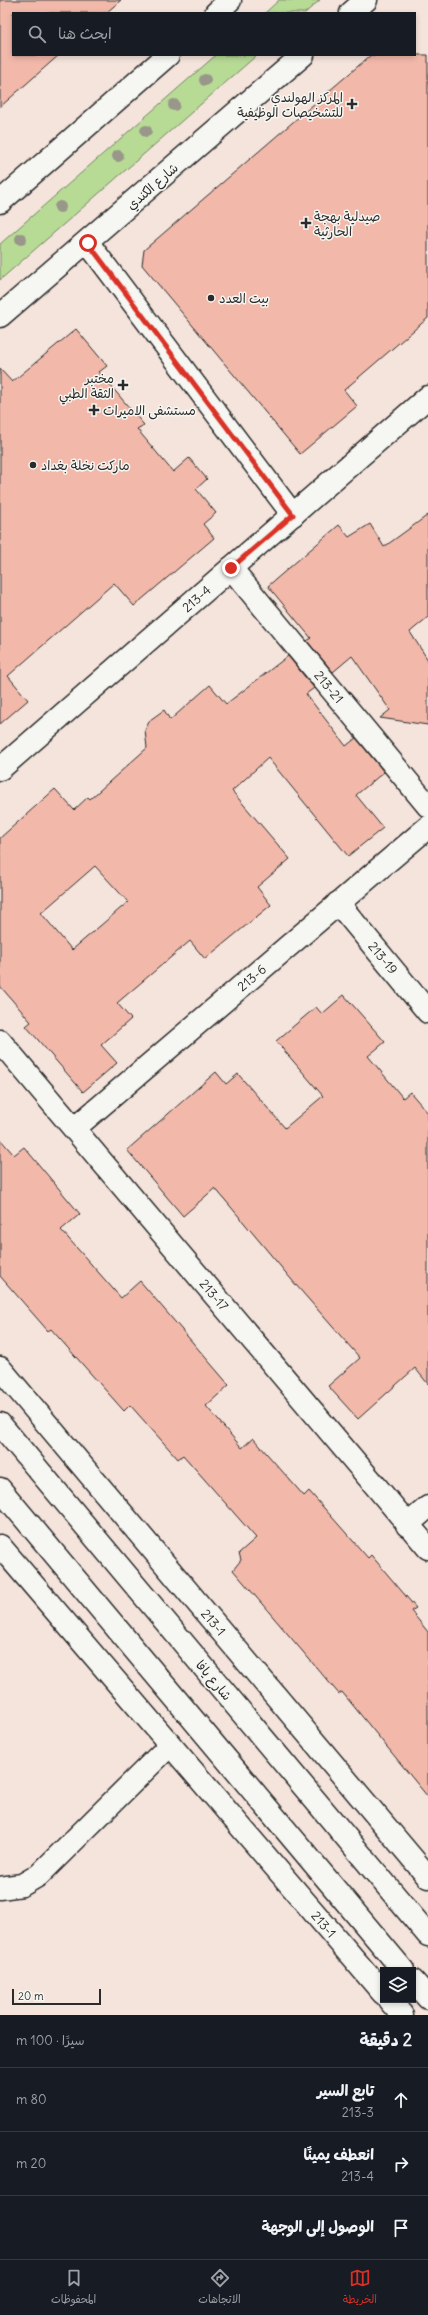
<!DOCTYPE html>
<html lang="ar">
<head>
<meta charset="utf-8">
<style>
	:root { --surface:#171b24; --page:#20242c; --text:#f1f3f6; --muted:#9ea1a6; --line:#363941; --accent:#d93025 }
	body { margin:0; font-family:Delius,"Playpen Sans Arabic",sans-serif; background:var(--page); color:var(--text); direction:rtl }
	.controls { position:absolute; right:12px; bottom:12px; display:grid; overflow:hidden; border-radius:0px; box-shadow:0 2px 6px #0003 }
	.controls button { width:36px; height:36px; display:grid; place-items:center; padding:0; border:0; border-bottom:1px solid var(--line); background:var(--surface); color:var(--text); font:20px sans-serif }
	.scale { position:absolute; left:12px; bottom:10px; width:89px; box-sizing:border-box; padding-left:4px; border:2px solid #2b2b2b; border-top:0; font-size:11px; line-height:14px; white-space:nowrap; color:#2b2b2b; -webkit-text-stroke:3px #f6f6f2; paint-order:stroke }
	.stop { position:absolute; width:12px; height:12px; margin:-9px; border:3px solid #d93025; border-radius:50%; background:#fff }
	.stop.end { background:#d93025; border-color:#fff; box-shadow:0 1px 4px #0008 }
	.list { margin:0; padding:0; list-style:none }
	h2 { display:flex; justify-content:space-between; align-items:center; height:52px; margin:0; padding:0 16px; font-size:17px }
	h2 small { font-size:13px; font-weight:400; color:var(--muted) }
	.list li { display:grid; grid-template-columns:26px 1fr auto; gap:12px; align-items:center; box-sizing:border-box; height:64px; padding:0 16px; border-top:1px solid var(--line) }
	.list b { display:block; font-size:15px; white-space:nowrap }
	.list p { margin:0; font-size:13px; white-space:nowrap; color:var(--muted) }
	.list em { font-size:13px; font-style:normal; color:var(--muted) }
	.icon { flex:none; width:22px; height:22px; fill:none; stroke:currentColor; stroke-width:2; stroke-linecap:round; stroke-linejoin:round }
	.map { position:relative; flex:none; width:428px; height:2015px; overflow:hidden; direction:ltr }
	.search { position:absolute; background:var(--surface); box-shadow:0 2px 6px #0003; left:12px; right:12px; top:12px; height:44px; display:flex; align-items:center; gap:10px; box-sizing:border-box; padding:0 14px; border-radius:0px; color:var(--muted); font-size:15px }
	.sheet { height:244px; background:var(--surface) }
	nav { display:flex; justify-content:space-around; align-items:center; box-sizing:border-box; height:56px; border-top:1px solid var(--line); background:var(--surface); font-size:11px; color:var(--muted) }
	nav a { display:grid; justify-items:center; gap:2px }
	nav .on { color:var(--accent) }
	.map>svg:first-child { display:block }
	.green { fill:#b7db95; stroke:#718360 }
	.building { fill:#f2b9aa; stroke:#2b2b2b; fill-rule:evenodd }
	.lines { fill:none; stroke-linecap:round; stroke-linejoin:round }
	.minor-casing { stroke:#2b2b2b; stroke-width:25 }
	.tertiary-casing { stroke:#2b2b2b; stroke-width:25 }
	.secondary-casing { stroke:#2b2b2b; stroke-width:25 }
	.motorway-casing { stroke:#2b2b2b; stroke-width:25 }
	.minor { stroke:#f6f6f2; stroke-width:22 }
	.tertiary { stroke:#f6f6f2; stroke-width:22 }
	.secondary { stroke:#f6f6f2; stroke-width:22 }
	.motorway { stroke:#f6f6f2; stroke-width:22 }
	.tree { fill:#99968a }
	.route { stroke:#d93025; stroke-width:5 }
	.poi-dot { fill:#2b2b2b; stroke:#f6f6f2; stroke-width:1.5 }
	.labels { text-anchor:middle; stroke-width:3; stroke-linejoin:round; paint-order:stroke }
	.poi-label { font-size:13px; fill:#2b2b2b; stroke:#f6f6f2; text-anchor:start }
	.street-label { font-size:13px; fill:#2b2b2b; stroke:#f6f6f2 }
</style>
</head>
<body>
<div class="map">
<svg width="428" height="2015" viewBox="0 0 428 2015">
	<rect width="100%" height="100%" fill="#f5e4dc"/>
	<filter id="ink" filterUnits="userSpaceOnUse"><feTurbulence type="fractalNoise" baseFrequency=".025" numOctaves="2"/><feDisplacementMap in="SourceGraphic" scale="8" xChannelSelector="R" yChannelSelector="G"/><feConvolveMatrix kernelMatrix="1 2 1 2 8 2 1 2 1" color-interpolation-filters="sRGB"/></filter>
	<g filter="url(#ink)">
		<path class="green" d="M279 0H320L305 13H265Z
			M216 55H257L0 280V244Z"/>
		<path class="building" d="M0 0H121L106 13H13V55H59L0 107Z
			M371 55H428V318L344 390 357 406 300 454 142 265 144 250Z
			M76 329 107 366 99 372 144 425 137 429 173 472 189 458 207 479 196 489 216 513 203 524 214 538 134 606 114 583 8 676 28 700 0 724V369L12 382Z
			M428 515V617L410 632 428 660V725L380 718 390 710 352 656 333 672 307 641 311 638 268 586 339 525 349 537 370 524 384 547Z
			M288 656 314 688 306 694 346 746 356 738 384 772 356 795 383 828 348 856 268 758 232 791 290 859 257 887 271 905 205 959 190 941 117 1003 131 1019 101 1045 117 1063 83 1092 26 1026 31 1022 0 986V838L55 789 74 810 88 797 90 799 147 748 145 730 150 720 164 710 170 720 210 685 226 704ZM95 866 128 902 72 950 41 913Z
			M344 995 385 1042 368 1056 403 1098 410 1092 428 1113V1384L415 1368 358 1419 328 1386 360 1358 296 1285 215 1188 183 1216 127 1150 216 1072 226 1084 238 1074 285 1128 323 1096 276 1041 316 1007 322 1014Z
			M0 1139 14 1155 24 1147 80 1214 61 1230 121 1298 140 1281 229 1385 206 1406 242 1448 253 1438 304 1496 309 1491 368 1558 371 1555 416 1608 411 1611 428 1632V1797L342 1692 339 1694 233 1570 241 1560 239 1553 256 1538 183 1455 178 1459 130 1405 124 1411 51 1329 48 1331 0 1276Z"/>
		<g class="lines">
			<g class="minor-casing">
				<g id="minor">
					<path d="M88 243 293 515"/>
					<path id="s1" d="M231 568 428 806"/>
					<path id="s2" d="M0 769 428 397"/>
					<path id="s3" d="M338 903 428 1012"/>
					<path id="s4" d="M0 1041 428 1548"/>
					<path id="s5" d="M75 1128 428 827"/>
					<path d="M407 1525 428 1507"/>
					<path d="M0 1888 22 1885 39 1875 170 1745"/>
				</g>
			</g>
			<g class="tertiary-casing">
				<path id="tertiary" d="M216 13 230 0
					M351 13 366 0
					M0 202 168 55
					M0 316 303 55"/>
			</g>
			<g class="secondary-casing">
				<g id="secondary">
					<path id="s6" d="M0 1368 428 1877"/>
					<path id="s7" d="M0 1546 383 1993"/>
					<path d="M389 2000 402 2015"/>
				</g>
			</g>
			<g class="motorway-casing">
				<path id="motorway" d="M0 1424 428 1935
					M0 1489 403 1970
					M413 1981 428 1998"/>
			</g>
			<use href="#minor" class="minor"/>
			<use href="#tertiary" class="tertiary"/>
			<use href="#secondary" class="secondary"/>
			<use href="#motorway" class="motorway"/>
		</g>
		<g class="tree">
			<circle cx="205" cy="80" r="6"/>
			<circle cx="174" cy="105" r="6"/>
			<circle cx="146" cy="131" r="6"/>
			<circle cx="118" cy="156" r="6"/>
			<circle cx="60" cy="207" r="6"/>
			<circle cx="21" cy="239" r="6"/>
		</g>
	</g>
	<g class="lines" filter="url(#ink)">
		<path class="route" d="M88 243 293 515 231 568"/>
	</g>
	<g class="poi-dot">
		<path d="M350 98h4v4h4v4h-4v4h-4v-4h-4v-4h4z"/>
		<path d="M304 217h4v4h4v4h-4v4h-4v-4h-4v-4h4z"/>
		<circle cx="211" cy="298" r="4"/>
		<path d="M121 379h4v4h4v4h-4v4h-4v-4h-4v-4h4z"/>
		<path d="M92 404h4v4h4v4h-4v4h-4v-4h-4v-4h4z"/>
		<circle cx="33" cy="465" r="4"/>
	</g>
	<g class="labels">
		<g class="poi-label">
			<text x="343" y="102" text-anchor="end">المركز الهولندي<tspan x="343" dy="15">للتشخيصات الوظيفية</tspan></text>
			<text x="314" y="221">صيدلية بهجة<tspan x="314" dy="15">الحارثية</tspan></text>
			<text x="219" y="303">بيت العدد</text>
			<text x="114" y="383" text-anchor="end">مختبر<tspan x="114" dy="15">الثقة الطبي</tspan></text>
			<text x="103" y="415">مستشفى الاميرات</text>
			<text x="41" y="470">ماركت نخلة بغداد</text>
		</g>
		<g class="street-label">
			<text transform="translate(152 186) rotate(-41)" y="5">شارع الكندي</text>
			<text dy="5" stroke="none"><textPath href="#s2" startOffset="260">213-4</textPath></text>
			<text dy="5" stroke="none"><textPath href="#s1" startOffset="154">213-21</textPath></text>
			<text dy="5" stroke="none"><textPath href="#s3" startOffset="71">213-19</textPath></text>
			<text dy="5" stroke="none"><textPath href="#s5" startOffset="232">213-6</textPath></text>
			<text dy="5" stroke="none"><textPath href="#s4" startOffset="332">213-17</textPath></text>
			<text dy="5" stroke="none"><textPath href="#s6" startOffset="332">213-1</textPath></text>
			<text transform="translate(214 1680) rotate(50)" y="5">شارع يافا</text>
			<text dy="5" stroke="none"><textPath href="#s7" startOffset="498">213-1</textPath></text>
		</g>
	</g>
</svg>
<div class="controls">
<button><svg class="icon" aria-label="layers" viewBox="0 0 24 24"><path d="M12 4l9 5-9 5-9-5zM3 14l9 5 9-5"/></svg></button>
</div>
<div class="scale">20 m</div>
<div class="stop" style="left:88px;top:243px"></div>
<div class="stop end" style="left:231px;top:568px"></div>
<div class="search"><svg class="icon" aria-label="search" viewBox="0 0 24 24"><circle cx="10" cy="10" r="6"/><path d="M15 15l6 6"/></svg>ابحث هنا</div>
</div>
<section class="sheet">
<h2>2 دقيقة<small>سيرًا · 100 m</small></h2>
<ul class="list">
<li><svg class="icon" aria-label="ahead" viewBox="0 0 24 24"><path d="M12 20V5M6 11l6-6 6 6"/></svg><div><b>تابع السير</b><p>213-3</p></div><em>80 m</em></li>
<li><svg class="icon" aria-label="right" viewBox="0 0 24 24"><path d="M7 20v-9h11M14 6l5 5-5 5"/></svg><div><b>انعطف يمينًا</b><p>213-4</p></div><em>20 m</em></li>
<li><svg class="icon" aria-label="arrive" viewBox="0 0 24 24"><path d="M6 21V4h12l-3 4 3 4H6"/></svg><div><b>الوصول إلى الوجهة</b></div></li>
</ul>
</section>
<nav>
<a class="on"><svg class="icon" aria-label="map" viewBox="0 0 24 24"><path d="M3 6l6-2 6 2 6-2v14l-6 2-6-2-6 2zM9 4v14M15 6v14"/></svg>الخريطة</a>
<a><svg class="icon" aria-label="directions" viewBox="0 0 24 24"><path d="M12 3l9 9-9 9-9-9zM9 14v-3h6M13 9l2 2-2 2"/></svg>الاتجاهات</a>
<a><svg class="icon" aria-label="saved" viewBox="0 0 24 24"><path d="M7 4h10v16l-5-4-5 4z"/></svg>المحفوظات</a>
</nav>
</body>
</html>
